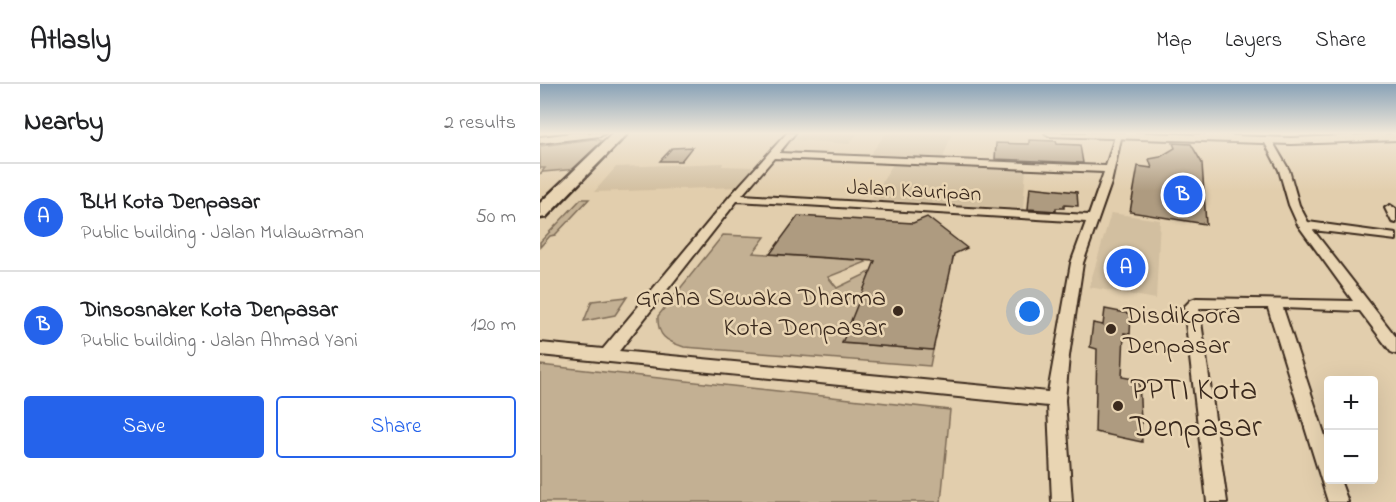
<!DOCTYPE html>
<html lang="en">
<head>
<meta charset="utf-8">
<style>
	:root { --surface:#fff; --page:#f6f6f6; --text:#202124; --muted:#757577; --line:#e0e0e0; --accent:#2563eb }
	body { margin:0; font-family:"Indie Flower",sans-serif; background:var(--page); color:var(--text) }
	.controls { position:absolute; right:18px; bottom:18px; display:grid; overflow:hidden; border-radius:6px; box-shadow:0 6px 24px #0002 }
	.controls button { width:54px; height:54px; display:grid; place-items:center; padding:0; border:0; border-bottom:2px solid var(--line); background:var(--surface); color:var(--text); font:30px sans-serif }
	.you { position:absolute; left:490px; top:228px; width:21px; height:21px; margin:-15px; border:4px solid #fff; border-radius:50%; background:#1a73e8; box-shadow:0 0 0 9px #1a73e833 }
	.badge { display:grid; place-items:center; width:39px; height:39px; border-radius:50%; background:var(--accent); color:#fff; font-size:20px; font-weight:700 }
	.pin { position:absolute; translate:-50% -50%; border:3px solid #fff; box-shadow:0 2px 6px #0006 }
	.list { margin:0; padding:0; list-style:none }
	h2 { display:flex; justify-content:space-between; align-items:center; height:78px; margin:0; padding:0 24px; font-size:26px }
	h2 small { font-size:20px; font-weight:400; color:var(--muted) }
	.list li { display:grid; grid-template-columns:39px 1fr auto; gap:18px; align-items:center; box-sizing:border-box; height:108px; padding:0 24px; border-top:2px solid var(--line) }
	.list b { display:block; font-size:22px; white-space:nowrap }
	.list p { margin:0; font-size:20px; white-space:nowrap; color:var(--muted) }
	.list em { font-size:20px; font-style:normal; color:var(--muted) }
	.actions { display:flex; gap:12px; padding:18px 24px }
	.actions a { flex:1; padding:14px 0; border:2px solid var(--accent); border-radius:6px; text-align:center; font-size:21px; color:var(--accent) }
	.actions .main { background:var(--accent); color:#fff }
	.map { position:relative; flex:none; width:856px; height:418px; overflow:hidden }
	header { display:flex; align-items:center; gap:36px; box-sizing:border-box; height:84px; padding:0 30px; background:var(--surface); border-bottom:2px solid var(--line) }
	header strong { font-size:28px }
	nav { display:flex; gap:33px; margin-inline-start:auto; font-size:21px }
	main { display:flex }
	aside { flex:1; background:var(--surface) }
	.map>svg:first-child { display:block }
	.built { fill:#d2bfa0 }
	.green { fill:#c3b093; stroke:#7f6d58; stroke-width:1.5 }
	.building { fill:#ae9b80; stroke:#3b2a1e; stroke-width:1.5 }
	.lines { fill:none; stroke-linecap:round; stroke-linejoin:round }
	.minor-casing { stroke:#3b2a1e; stroke-width:4 }
	.secondary-casing { stroke:#3b2a1e; stroke-width:4 }
	.trunk-casing { stroke:#3b2a1e; stroke-width:5 }
	.minor { fill:#e9d5b3; fill-rule:evenodd }
	.secondary { fill:#e9d5b3; fill-rule:evenodd }
	.trunk { fill:#e9d5b3; fill-rule:evenodd }
	.poi-dot { fill:#3b2a1e; stroke:#e9d5b3; stroke-width:2 }
	.labels { text-anchor:middle; stroke-width:5; stroke-linejoin:round; paint-order:stroke }
	.far-street-label { font-size:22px; fill:#3b2a1e; stroke:#e9d5b3 }
	.poi-label { font-size:26px; fill:#3b2a1e; stroke:#e9d5b3; text-anchor:end }
	.near-poi-label { font-size:32px; fill:#3b2a1e; stroke:#e9d5b3; text-anchor:start }
</style>
</head>
<body>
<header>
<strong>Atlasly</strong>
<nav><a>Map</a><a>Layers</a><a>Share</a></nav>
</header>
<main>
<aside>
<h2>Nearby<small>2 results</small></h2>
<ul class="list">
<li><span class="badge">A</span><div><b>BLH Kota Denpasar</b><p>Public building · Jalan Mulawarman</p></div><em>50 m</em></li>
<li><span class="badge">B</span><div><b>Dinsosnaker Kota Denpasar</b><p>Public building · Jalan Ahmad Yani</p></div><em>120 m</em></li>
</ul>
<div class="actions"><a class="main">Save</a><a>Share</a></div>
</aside>
<div class="map">
<svg width="856" height="418" viewBox="0 0 856 418">
	<rect width="100%" height="100%" fill="#e2cead"/>
	<filter id="ink" filterUnits="userSpaceOnUse"><feTurbulence type="fractalNoise" baseFrequency=".0167" numOctaves="2"/><feDisplacementMap in="SourceGraphic" scale="12" xChannelSelector="R" yChannelSelector="G"/><feConvolveMatrix kernelMatrix="1 2 1 2 8 2 1 2 1" color-interpolation-filters="sRGB"/></filter>
	<g filter="url(#ink)">
		<path class="built" d="M261 49H318L309 60 255 56Z
			M346 49H412L403 74 330 71Z
			M354 78 486 84 483 125 332 115Z
			M183 79 182 82 214 83 197 103 54 108 76 83Z
			M571 129 620 136 616 215 549 203Z"/>
		<path class="green" d="M54 55 63 57 64 60 37 85 3 88 0 90 5 84H0V62Z
			M41 115H49L15 151 10 152 0 163V158Z
			M183 151 225 153 213 169 313 176 320 161V174L326 178 288 193 297 204 334 186 302 259 393 266 390 282 144 263C126 257 117 252 118 232Z
			M87 213 75 231 44 237 52 217Z
			M0 281 410 326 401 418H0Z"/>
		<path class="building" d="M489 56 516 57 517 60 540 61 543 79 455 75 456 59 489 60Z
			M633 59 651 60 662 79 666 140 590 128 598 82 612 84 609 75 620 73 635 64Z
			M152 63 141 77H120L132 64Z
			M490 103 537 108 538 122 524 121V124H516V127L488 125Z
			M258 132 373 139 387 133 427 164 414 170 393 266 302 259 335 177 230 170Z
			M565 225 591 230 590 250 584 249 582 293 599 296 602 358 555 348 557 265 550 263 553 239 563 241Z"/>
		<g class="lines">
			<g class="minor-casing">
				<path id="minor" d="M247 49H255L239 69 566 82 575 52 582 50 571 99 543 179 529 272 525 316 532 418H512L508 322 0 271V259L63 265 190 112ZM234 74 564 88 549 131 202 111ZM197 117 546 138 531 179 508 308 79 267Z
					M851 49H856V52Z
					M725 55H731L749 86 759 121 768 138 856 150V156L773 146 856 253V270L851 268 820 227 743 224 788 361V396H800L808 418H788L728 224H659L687 418H667L644 223 651 216 656 214 813 217 758 141 749 121 739 86 724 57Z
					M850 121 856 125V139L852 138 845 124Z"/>
			</g>
			<g class="secondary-casing">
				<path id="secondary" d="M32 49H65L60 52 0 59V53Z
					M505 49H608L751 54 856 50V56L751 60 510 52Z"/>
			</g>
			<g class="trunk-casing">
				<path id="trunk" d="M73 49H88L6 133 0 134V119Z"/>
			</g>
			<use href="#minor" class="minor"/>
			<use href="#secondary" class="secondary"/>
			<use href="#trunk" class="trunk"/>
		</g>
	</g>
	<linearGradient id="sky" x2="0" y2="1"><stop stop-color="#89a2b7"/><stop offset="0.46" stop-color="#f2e9da"/><stop offset="1" stop-color="#f2e9da" stop-opacity="0"/></linearGradient>
	<rect width="856" height="107" fill="url(#sky)"/>
	<g class="poi-dot">
		<circle cx="358" cy="227" r="6"/>
		<circle cx="571" cy="245" r="6"/>
		<circle cx="578" cy="322" r="6"/>
	</g>
	<g class="labels">
		<g class="far-street-label">
			<text transform="translate(374 105) rotate(3)" y="8">Jalan Kauripan</text>
		</g>
		<g class="poi-label">
			<text x="346" y="221">Graha Sewaka Dharma<tspan x="346" dy="30">Kota Denpasar</tspan></text>
			<text x="583" y="239" text-anchor="start">Disdikpora<tspan x="583" dy="30">Denpasar</tspan></text>
		</g>
		<g class="near-poi-label">
			<text x="590" y="315">PPTI Kota<tspan x="590" dy="37">Denpasar</tspan></text>
		</g>
	</g>
</svg>
<div class="controls">
<button>+</button>
<button>−</button>
</div>
<div class="you"></div>
<div class="pin badge" style="left:586px;top:184px">A</div>
<div class="pin badge" style="left:643px;top:111px">B</div>
</div>
</main>
</body>
</html>
